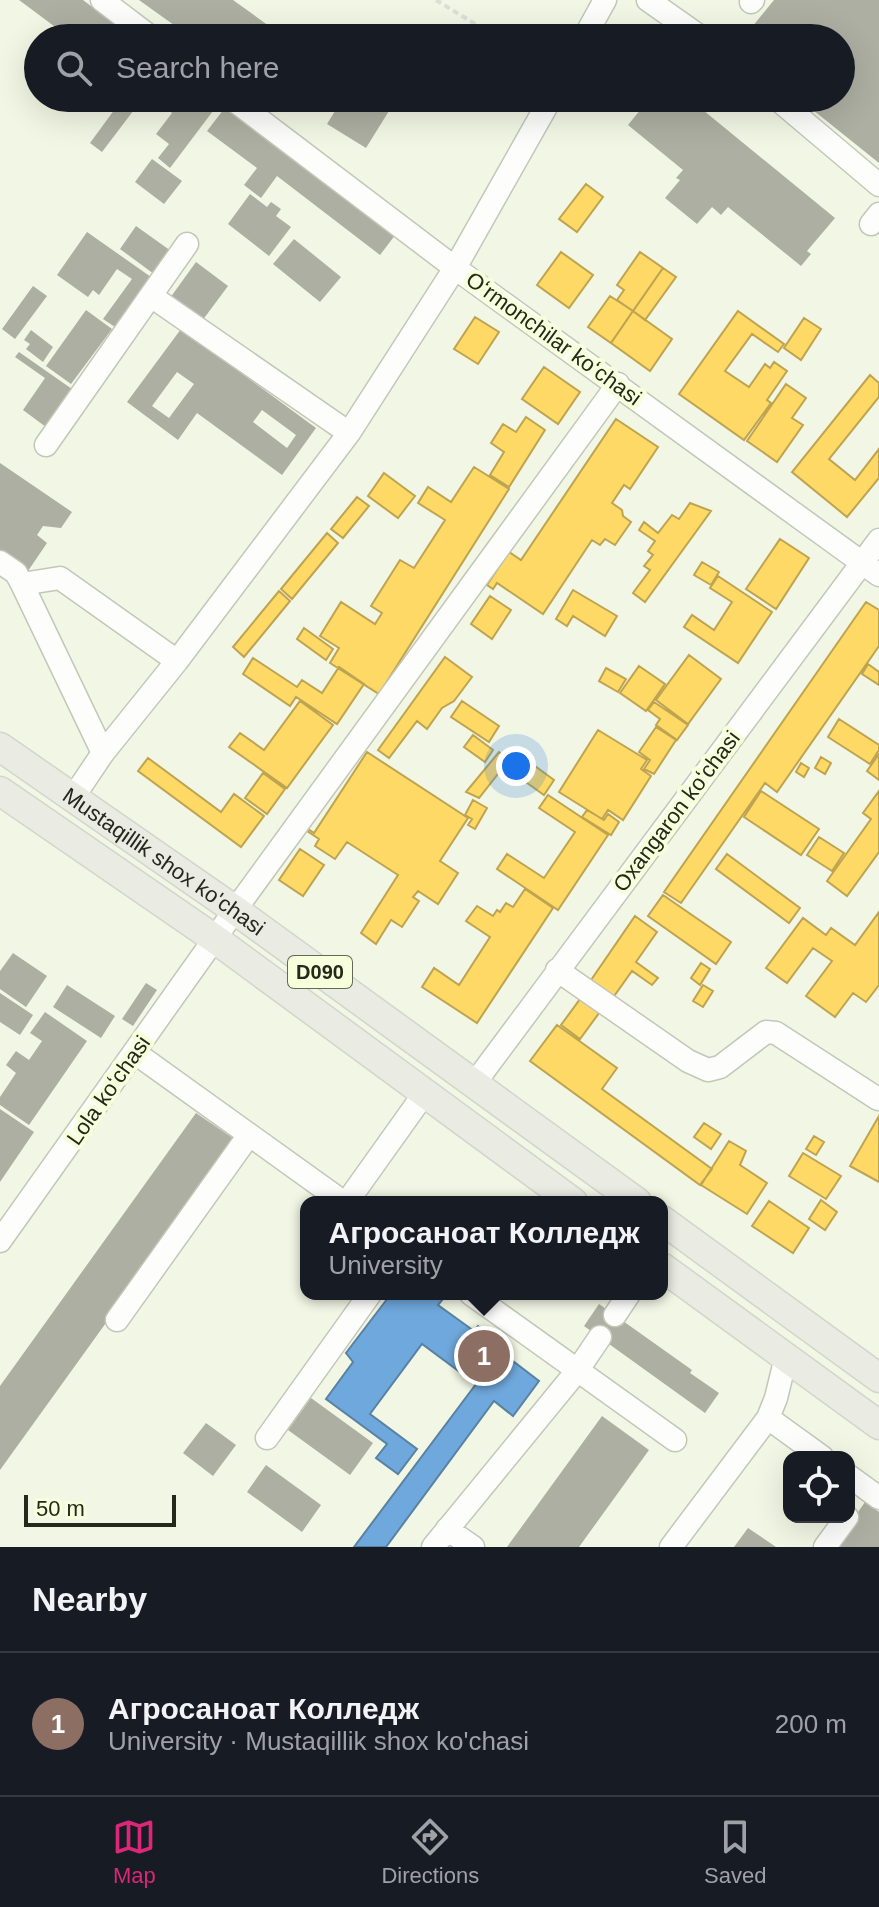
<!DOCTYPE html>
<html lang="en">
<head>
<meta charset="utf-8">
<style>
	:root { --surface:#171b24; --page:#242831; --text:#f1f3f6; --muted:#9ea1a6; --line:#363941; --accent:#db2777 }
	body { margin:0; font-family:Helvetica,sans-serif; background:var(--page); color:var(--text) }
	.controls { position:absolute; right:24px; bottom:24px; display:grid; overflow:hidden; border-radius:16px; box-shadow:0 8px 32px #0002 }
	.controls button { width:72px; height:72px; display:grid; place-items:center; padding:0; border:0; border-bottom:2px solid var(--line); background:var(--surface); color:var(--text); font:40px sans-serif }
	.scale { position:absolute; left:24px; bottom:20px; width:152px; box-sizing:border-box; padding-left:8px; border:4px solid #25281b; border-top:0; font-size:22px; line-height:28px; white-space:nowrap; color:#25281b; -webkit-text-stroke:6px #f7fedc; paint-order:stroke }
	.you { position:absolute; left:516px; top:766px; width:28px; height:28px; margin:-20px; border:6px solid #fff; border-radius:50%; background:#1a73e8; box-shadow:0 0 0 12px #1a73e833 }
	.badge { display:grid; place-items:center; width:52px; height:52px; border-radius:50%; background:var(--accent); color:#fff; font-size:26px; font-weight:700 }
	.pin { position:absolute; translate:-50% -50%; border:4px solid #fff; box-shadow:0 2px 8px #0006 }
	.popup { position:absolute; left:300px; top:1196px; width:368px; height:104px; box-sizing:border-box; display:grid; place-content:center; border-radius:16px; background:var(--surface); filter:drop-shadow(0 2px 6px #0005); font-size:26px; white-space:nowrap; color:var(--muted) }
	.popup b { font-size:30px; color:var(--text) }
	.popup::after { content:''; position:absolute; left:50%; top:100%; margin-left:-16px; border:16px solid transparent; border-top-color:var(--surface) }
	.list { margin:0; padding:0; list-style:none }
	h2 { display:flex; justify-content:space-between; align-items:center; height:104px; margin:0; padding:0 32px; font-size:34px }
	h2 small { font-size:26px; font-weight:400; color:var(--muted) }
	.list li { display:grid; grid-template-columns:52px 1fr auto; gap:24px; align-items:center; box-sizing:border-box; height:144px; padding:0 32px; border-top:2px solid var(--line) }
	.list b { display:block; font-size:30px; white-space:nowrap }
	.list p { margin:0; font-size:26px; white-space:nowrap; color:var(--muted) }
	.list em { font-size:26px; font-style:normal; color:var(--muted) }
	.icon { flex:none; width:44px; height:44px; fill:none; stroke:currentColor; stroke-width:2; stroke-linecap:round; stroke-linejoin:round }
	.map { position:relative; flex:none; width:879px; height:1547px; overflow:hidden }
	.search { position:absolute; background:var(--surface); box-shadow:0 8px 32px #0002; left:24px; right:24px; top:24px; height:88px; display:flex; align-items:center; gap:20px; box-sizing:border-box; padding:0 28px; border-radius:44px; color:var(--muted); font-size:30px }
	.sheet { height:248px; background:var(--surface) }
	nav { display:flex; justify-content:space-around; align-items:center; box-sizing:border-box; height:112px; border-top:2px solid var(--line); background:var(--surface); font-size:22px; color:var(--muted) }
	nav a { display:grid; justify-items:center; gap:4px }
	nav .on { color:var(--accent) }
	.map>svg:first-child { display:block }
	.homes { fill:#ffd966; stroke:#bea450; stroke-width:2 }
	.schools { fill:#6fa8dc; stroke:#5982a2; stroke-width:2 }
	.building { fill:#acafa1; fill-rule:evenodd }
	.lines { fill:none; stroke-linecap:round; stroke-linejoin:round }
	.minor-casing { stroke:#c3c7b8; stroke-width:25 }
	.major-casing { stroke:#d3d5cc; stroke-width:31 }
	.path { stroke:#ddded8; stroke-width:4; stroke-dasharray:6 4; stroke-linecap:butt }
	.minor { stroke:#fdfefb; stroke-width:22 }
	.major { stroke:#eaebe2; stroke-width:28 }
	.labels { text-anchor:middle; stroke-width:8; stroke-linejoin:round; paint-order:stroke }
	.shield { fill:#f7fedc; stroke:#646855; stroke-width:2 }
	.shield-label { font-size:20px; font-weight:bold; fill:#25281b }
	.street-label { font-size:22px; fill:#25281b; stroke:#f7fedc }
</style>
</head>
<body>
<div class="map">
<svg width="879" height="1547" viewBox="0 0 879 1547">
	<rect width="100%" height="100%" fill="#f2f6e4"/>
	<path class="homes" d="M586 184 603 197 577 232 559 219Z
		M561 252 593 275 569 308 537 285Z
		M640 252 663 268 633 311 617 300 624 290 617 285Z
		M663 268 676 277 645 320 633 311Z
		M610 296 633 311 611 343 588 327Z
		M633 311 672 339 650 371 611 343Z
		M738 311 784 344 778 352 752 334 725 371 749 387 765 364 770 368 774 362 787 371 767 400 771 403 744 440 679 394Z
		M475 317 499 332 478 364 454 349Z
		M804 318 821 329 801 360 784 348Z
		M544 367 580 392 558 424 522 399Z
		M870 375 879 383V397L829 459 855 480 879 449V478L847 517 792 472Z
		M786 384 806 398 792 418 803 425 777 462 747 441Z
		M526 417 545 430 509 487 490 475 504 452 491 443 503 424 516 432Z
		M616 419 658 447 630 489 624 485 612 503 622 510 623 516 631 522 615 545 605 539 600 545 592 540 543 614 497 583 493 589 487 585 509 552 521 560Z
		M474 467 509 489 379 694 330 663 339 648 320 636 341 602 375 624 382 613 371 606 400 560 414 568 445 520 418 503 428 487 451 502Z
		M384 473 415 496 398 518 368 496Z
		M357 497 369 506 343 538 331 529Z
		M690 503 711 511 645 602 633 593 650 570 644 566 653 555 648 551 655 541 639 530 644 522 658 533 672 515 679 519Z
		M327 533 338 543 292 599 281 589Z
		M780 539 809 558 776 609 746 589Z
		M702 562 719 572 711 585 694 575Z
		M718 576 772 612 738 663 684 627 692 615 714 630 732 602 710 588Z
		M573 590 617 616 605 636 573 616 567 626 556 619Z
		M279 591 290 601 244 657 233 647Z
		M490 596 511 610 492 639 471 624Z
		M866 602 879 610V646L777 792 765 783 681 903 664 892Z
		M304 628 333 649 326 660 297 639Z
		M689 655 721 679 688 724 656 700Z
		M445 657 472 677 454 701 442 708 427 729 417 721 389 758 378 750Z
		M253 658 297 687 302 680 322 693 339 667 364 684 337 724 296 697 290 706 243 674Z
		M868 664 879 672V685L862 674Z
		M639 666 665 684 646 711 620 693Z
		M606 668 626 679 618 692 599 681Z
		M300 701 333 725 287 788 229 747 240 733 264 750Z
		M462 701 499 726 489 742 451 717Z
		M654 702 688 725 677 740 656 725 660 719 648 710Z
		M839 719 879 745V750L870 764 828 737Z
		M656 727 676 740 654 774 644 769 650 760 639 752Z
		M598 730 647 760 641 769 651 776 623 820 608 810 602 819 559 792Z
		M473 735 493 750 485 762 464 747Z
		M367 752 468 818 440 861 458 873 438 904 418 891 413 897 419 901 402 927 391 920 376 944 361 933 398 875 347 842 335 859 315 846 319 839 307 831 308 829 314 833Z
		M499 752 509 760 479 798 466 792Z
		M879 754V780L867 771Z
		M520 755 554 780 544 795 509 770Z
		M821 757 831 763 825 774 815 768Z
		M148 758 221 812 234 794 264 816 241 847 138 771Z
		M801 763 809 768 804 777 796 772Z
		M263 773 285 789 267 814 245 798Z
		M761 791 819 829 801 855 744 817Z
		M879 791V852L847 896 827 881 871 819 863 813Z
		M548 795 608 835 558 910 497 869 507 854 544 878 575 832 539 808Z
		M473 800 487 808 475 829 468 825 472 819 465 815Z
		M587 810 604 820 608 814 619 822 611 835 582 817Z
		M819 837 844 853 832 871 807 855Z
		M300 849 324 865 303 896 279 880Z
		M727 854 800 908 789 923 716 869Z
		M525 889 553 908 477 1023 422 987 434 968 459 985 490 937 466 921 477 906 493 916 497 910 500 912 506 903 513 907Z
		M663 895 731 942 716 964 648 916Z
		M879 912V985L866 1002 853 993 835 1017 806 996 832 961 813 948 787 983 766 968 803 918 826 935 831 928 855 945Z
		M635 916 657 932 636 962 658 978 652 985 632 971 612 999 589 983Z
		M701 963 710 969 700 985 691 978Z
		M703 985 713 991 703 1007 693 1001Z
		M583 995 602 1009 580 1039 561 1025Z
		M557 1025 617 1068 602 1089 712 1169 700 1185 530 1061Z
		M879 1116V1182L850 1166Z
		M704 1123 721 1134 711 1149 694 1137Z
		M814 1136 824 1142 816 1155 806 1149Z
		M729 1141 746 1151 740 1165 767 1183 747 1214 701 1185Z
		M803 1153 841 1176 826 1199 789 1176Z
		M821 1200 837 1212 825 1230 809 1219Z
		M769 1201 809 1228 793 1253 752 1226Z"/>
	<path class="schools" d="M391 1294H437L443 1299 438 1305 474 1331 478 1326 506 1346 501 1352 539 1381 513 1416 494 1401 386 1547H354L476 1384 422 1344 370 1414 417 1449 398 1474 376 1458 387 1444 326 1399 353 1362 346 1353Z"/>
	<path class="building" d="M19 0H83L133 38H70Z
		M139 0H233L276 31 272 38H192Z
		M774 0H879V163L798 98H841V38H743Z
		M123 98H143L102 152 90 143Z
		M153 98H211L219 103 170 168 158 158 169 144 156 134 172 113Z
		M343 98H397L366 148 327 124Z
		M650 98H705L698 106 835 218 807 251 811 254 801 266 728 207 721 215 712 207 697 224 665 198 680 180 676 178 683 170 628 125Z
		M227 105 396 234 380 255 277 176 261 198 244 185 257 168 207 131Z
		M152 159 182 181 164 204 135 182Z
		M250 194 267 207 271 202 281 209 276 216 291 227 269 256 228 224Z
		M136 226 171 251 154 274 120 249Z
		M87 232 151 277 115 327 103 319 132 279 117 269 99 295 93 290 88 297 57 275Z
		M294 239 341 277 320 302 273 264Z
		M196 262 228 286 202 321 170 298Z
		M33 286 47 296 15 339 2 329Z
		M86 310 112 329 71 384 46 366Z
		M181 329 316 428 282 475 197 413 178 440 127 402ZM177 372 194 384 169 418 152 406ZM262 410 296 435 287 448 253 422Z
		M31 330 53 347 43 362 26 349 30 344 24 340Z
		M19 352 72 389 46 427 23 410 45 378 15 357Z
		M0 463 72 512 61 528 43 526 37 535 47 543 28 571 0 551Z
		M13 953 47 976 26 1007 0 989V971Z
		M146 983 157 990 133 1026 122 1019Z
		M67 985 115 1016 101 1038 53 1007Z
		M0 993 33 1015 20 1035 0 1022Z
		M45 1012 87 1041 29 1125 0 1105V1097L16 1073 6 1065 16 1051 29 1060 42 1041 30 1033Z
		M0 1109 34 1132 0 1182Z
		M196 1113 237 1141 0 1470V1386Z
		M599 1304 692 1370 690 1373 719 1393 705 1413 584 1326Z
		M311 1398 373 1443 350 1475 288 1430Z
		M602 1416 649 1450 579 1547H507Z
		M206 1423 236 1445 213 1476 183 1453Z
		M266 1465 321 1505 302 1532 247 1492Z
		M865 1502 879 1512V1547H834Z
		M748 1528 776 1547H734Z"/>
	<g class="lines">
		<g class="minor-casing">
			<path id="minor" d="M102 0 152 38
				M648 0 702 38
				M751 2 753 0
				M584 38 605 0
				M231 98 455 268 879 575
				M776 98 879 185
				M871 224 879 214
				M151 296 349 433
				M46 445 187 244
				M0 562 16 573 22 584 103 753
				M22 584 60 578 177 661
				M72 799 103 753 177 661 349 433 455 268 551 98
				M557 970 688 1061 708 1070 720 1067 766 1032 776 1033 878 1099
				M134 1052 343 1202
				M474 1084 879 540
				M347 1202 424 1094
				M0 1241 235 910 618 384
				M471 1294 675 1440
				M615 1315 629 1294
				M117 1320 249 1135
				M786 1357 776 1398 768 1418 822 1457
				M267 1438 370 1294
				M849 1476 879 1498
				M447 1529 473 1547
				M433 1547 577 1371 600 1337
				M671 1547 768 1418
				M825 1547 847 1517"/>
		</g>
		<g class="major-casing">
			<g id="major">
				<path id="s1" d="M0 747 235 910 637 1202"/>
				<path d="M0 791 215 939 573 1202"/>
				<path d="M662 1220 879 1378"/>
				<path d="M662 1267 879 1425"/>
			</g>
		</g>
		<path class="path" d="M436 0 498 38"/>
		<use href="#minor" class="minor"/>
		<use href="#major" class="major"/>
	</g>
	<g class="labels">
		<rect class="shield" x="288" y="956" width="64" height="32" rx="6"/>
		<g class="shield-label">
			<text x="320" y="979">D090</text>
		</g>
		<g class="street-label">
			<text transform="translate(554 338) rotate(36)" y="8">Oʻrmonchilar koʻchasi</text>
			<text transform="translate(676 811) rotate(-53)" y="8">Oxangaron koʻchasi</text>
			<text dy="8" stroke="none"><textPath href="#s1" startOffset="200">Mustaqillik shox ko'chasi</textPath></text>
			<text transform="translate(108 1090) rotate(-55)" y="8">Lola koʻchasi</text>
		</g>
	</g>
</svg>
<div class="controls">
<button><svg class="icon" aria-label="locate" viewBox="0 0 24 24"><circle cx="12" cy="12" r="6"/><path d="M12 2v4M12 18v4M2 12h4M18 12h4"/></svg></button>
</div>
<div class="scale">50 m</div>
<div class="you"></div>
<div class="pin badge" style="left:484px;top:1356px;background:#8d6e63">1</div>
<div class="popup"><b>Агросаноат Колледж</b>University</div>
<div class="search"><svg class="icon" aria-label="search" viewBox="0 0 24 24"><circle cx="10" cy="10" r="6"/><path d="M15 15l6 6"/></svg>Search here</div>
</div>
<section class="sheet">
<h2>Nearby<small></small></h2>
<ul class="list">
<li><span class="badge" style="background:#8d6e63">1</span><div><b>Агросаноат Колледж</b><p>University · Mustaqillik shox ko'chasi</p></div><em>200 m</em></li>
</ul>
</section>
<nav>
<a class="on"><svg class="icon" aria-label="map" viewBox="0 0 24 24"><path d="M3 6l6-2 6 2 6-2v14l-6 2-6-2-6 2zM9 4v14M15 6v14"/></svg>Map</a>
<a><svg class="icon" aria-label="directions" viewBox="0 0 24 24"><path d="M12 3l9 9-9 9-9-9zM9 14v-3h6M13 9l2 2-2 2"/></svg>Directions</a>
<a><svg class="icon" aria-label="saved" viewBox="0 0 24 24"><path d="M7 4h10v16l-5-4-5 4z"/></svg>Saved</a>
</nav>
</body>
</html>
